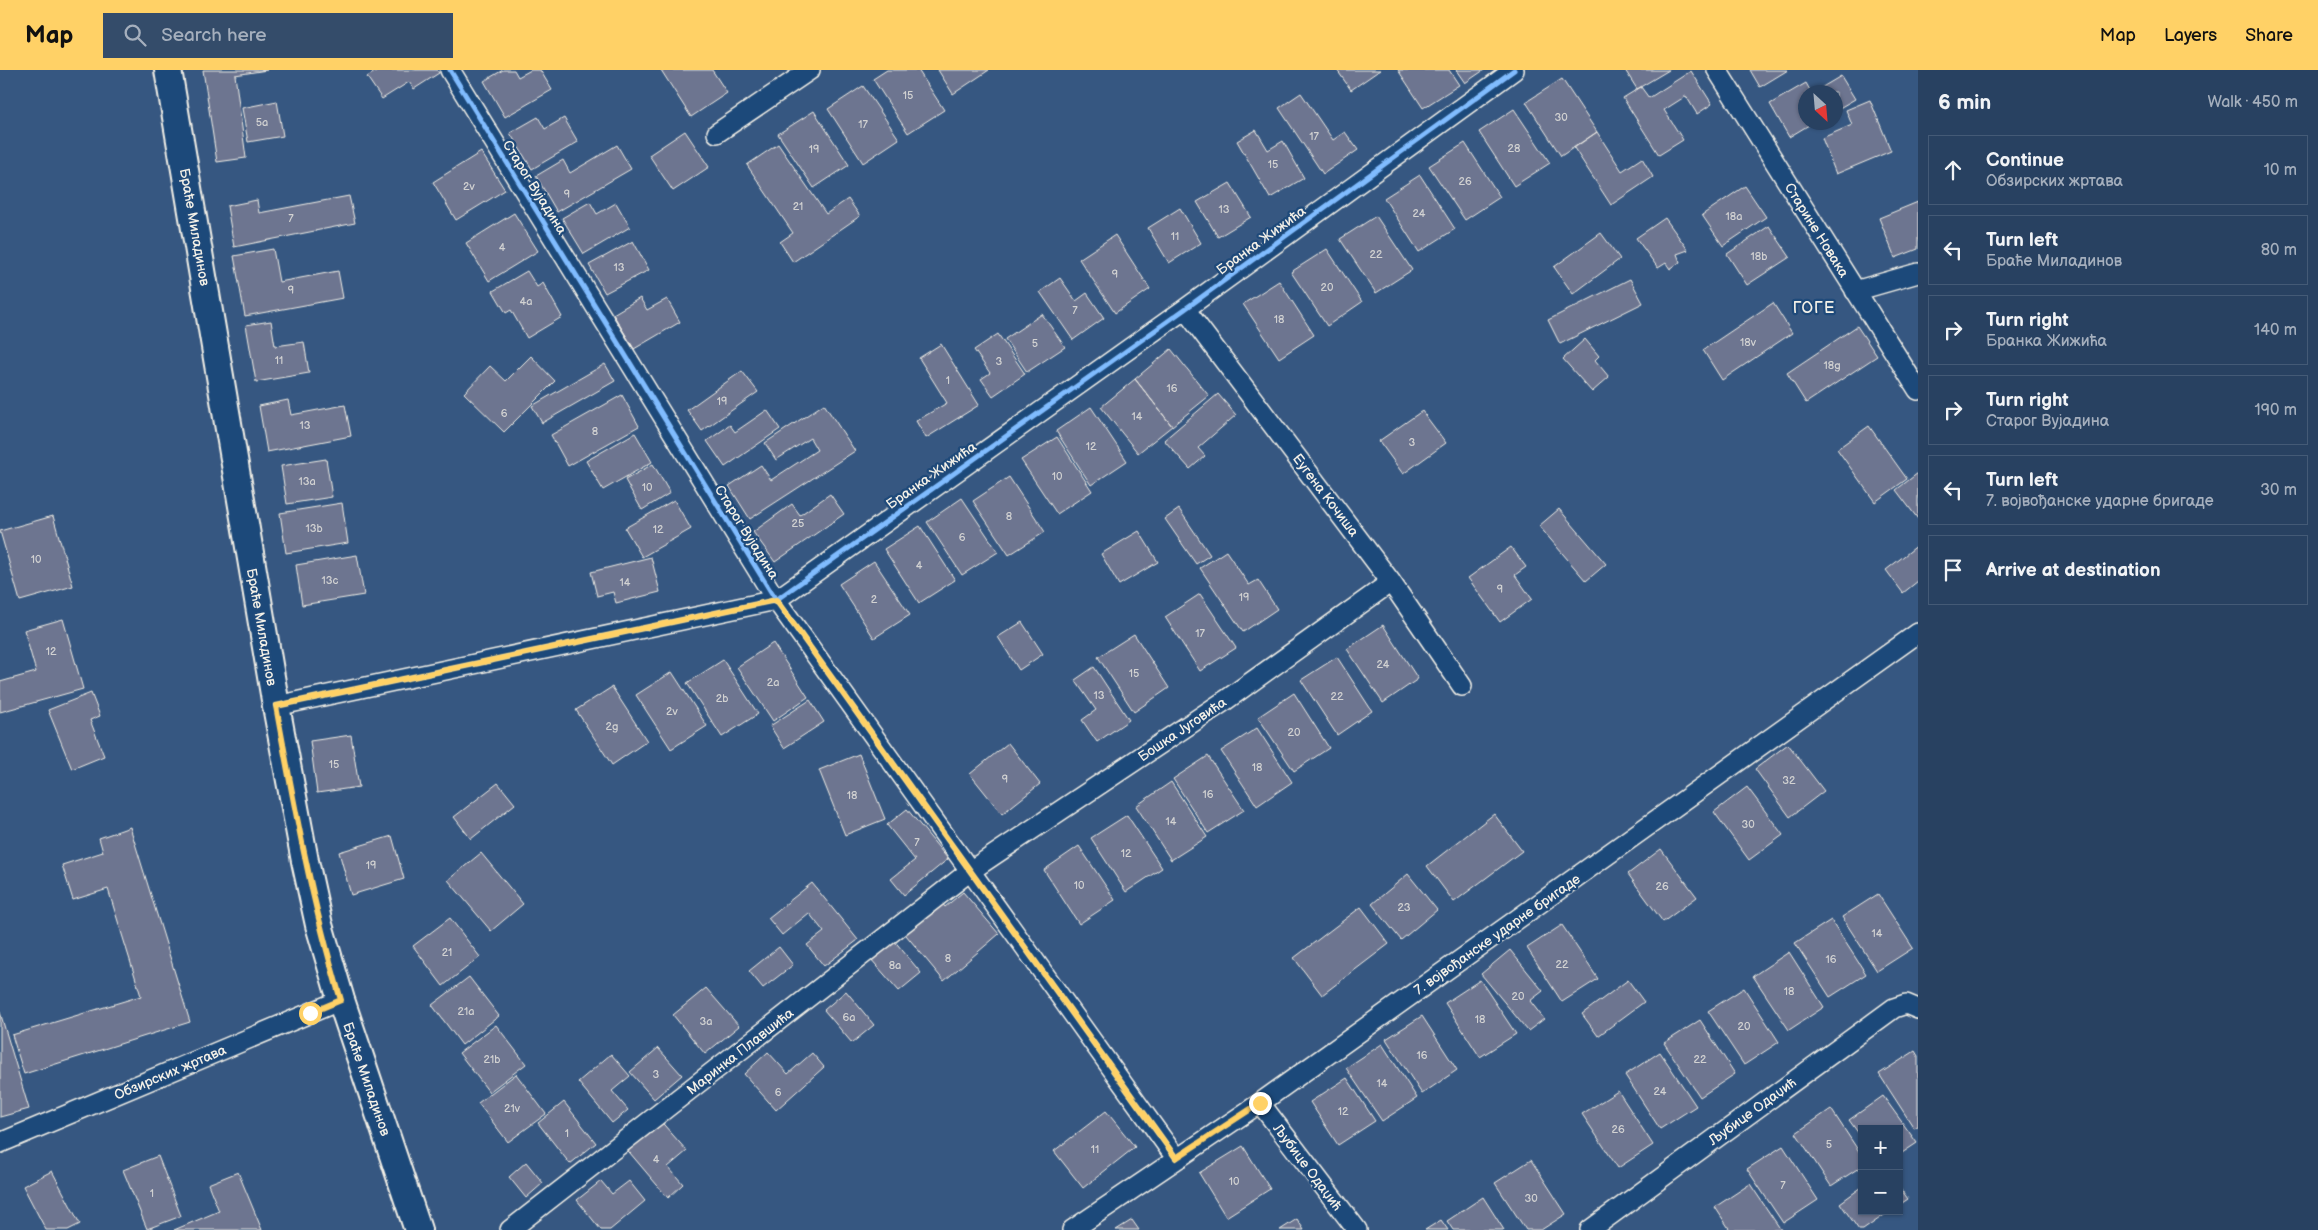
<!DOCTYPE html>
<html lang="en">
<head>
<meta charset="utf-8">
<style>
	:root { --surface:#284161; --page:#344c6a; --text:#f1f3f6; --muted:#a5afbd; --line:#445a76; --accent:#ffd166 }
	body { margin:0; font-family:"Balsamiq Sans",sans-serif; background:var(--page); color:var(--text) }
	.controls { position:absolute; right:15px; bottom:15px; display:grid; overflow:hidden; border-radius:0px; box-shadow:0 1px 4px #0004 }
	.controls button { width:45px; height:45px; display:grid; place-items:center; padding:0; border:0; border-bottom:1px solid var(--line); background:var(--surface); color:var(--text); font:25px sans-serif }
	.compass { position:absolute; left:1798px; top:15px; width:45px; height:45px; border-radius:50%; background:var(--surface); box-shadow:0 1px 4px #0004; rotate:154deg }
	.stop { position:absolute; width:15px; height:15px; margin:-11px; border:4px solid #ffd166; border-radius:50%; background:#fff }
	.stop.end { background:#ffd166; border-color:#fff; box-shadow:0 1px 5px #0008 }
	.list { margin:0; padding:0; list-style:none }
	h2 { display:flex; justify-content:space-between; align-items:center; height:65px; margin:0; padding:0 20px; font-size:21px }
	h2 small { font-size:16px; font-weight:400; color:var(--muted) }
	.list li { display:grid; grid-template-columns:32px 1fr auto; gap:15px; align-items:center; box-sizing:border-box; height:70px; margin:0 10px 10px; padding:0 10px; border:1px solid var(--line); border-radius:0px }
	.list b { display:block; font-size:19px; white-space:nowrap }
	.list p { margin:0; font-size:16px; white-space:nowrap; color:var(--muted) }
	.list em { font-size:16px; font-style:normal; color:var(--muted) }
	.icon { flex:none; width:28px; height:28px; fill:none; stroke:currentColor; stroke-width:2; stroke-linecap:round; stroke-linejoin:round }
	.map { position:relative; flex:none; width:1918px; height:1160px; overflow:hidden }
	header { display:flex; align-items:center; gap:30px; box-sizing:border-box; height:70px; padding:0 25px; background:var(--accent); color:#111 }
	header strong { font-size:24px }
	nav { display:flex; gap:28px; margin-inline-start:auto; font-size:18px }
	.search { width:350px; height:45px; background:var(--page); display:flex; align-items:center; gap:12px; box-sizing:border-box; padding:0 18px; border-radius:0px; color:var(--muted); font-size:19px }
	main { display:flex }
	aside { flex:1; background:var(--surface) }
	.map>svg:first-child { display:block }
	.building { fill:#6d7490; stroke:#f4f1e8 }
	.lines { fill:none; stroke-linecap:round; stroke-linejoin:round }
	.minor-casing { stroke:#f4f1e8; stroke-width:22 }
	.secondary-casing { stroke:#f4f1e8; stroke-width:30 }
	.minor { stroke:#1f4a7a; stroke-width:19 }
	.secondary { stroke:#1f4a7a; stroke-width:26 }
	.cycleway-casing { stroke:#1f4a7a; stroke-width:8 }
	.cycleway { stroke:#80bcff; stroke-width:5 }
	.route { stroke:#ffd166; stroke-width:6 }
	.labels { text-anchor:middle; stroke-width:4.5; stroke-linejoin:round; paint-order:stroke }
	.number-label { font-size:11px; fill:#d2d2d2 }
	.street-label { font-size:14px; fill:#f4f1e8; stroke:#1f4a7a }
	.quarter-label { font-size:16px; letter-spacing:1px; fill:#f4f1e8; stroke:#1f4a7a }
</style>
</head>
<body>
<header>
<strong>Map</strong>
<div class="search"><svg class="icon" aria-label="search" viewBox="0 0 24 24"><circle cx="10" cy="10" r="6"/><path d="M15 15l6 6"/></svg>Search here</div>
<nav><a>Map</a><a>Layers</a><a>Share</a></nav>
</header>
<main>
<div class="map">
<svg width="1918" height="1160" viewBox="0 0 1918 1160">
	<rect width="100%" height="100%" fill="#365781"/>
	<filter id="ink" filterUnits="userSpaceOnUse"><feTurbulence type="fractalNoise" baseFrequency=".02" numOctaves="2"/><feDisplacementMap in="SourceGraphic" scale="10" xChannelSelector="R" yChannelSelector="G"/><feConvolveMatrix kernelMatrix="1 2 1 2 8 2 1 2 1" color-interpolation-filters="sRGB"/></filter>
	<g filter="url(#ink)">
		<path class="building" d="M203 0H267L235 5 246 88 217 92Z
			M378 0H437L439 3 414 19 409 12 382 29 367 7Z
			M503 0H514L518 7 531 0H540L552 20 505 47 484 11Z
			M661 0H712L727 23 691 47Z
			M887 0H918L944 40 908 63 873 9Z
			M938 0H989L953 24Z
			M1337 0H1380L1351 20Z
			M1398 0H1449L1459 15 1423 38Z
			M1456 0H1484L1465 13Z
			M1625 0H1669L1637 19Z
			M1750 0H1788L1760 17Z
			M1691 1 1712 34 1697 44 1686 26 1664 40 1683 70 1659 85 1623 28 1641 17 1649 28Z
			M1841 6 1855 29 1836 40V22H1814Z
			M1562 9 1597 62 1561 86 1526 32Z
			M1806 13 1811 22H1806V52H1814L1789 67 1770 34Z
			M863 16 899 69 863 93 828 39Z
			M1301 23 1333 70 1345 62 1358 80 1323 104 1279 38Z
			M1870 30 1891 81 1836 104 1822 68 1852 55 1846 40Z
			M277 31 283 66 248 72 242 38Z
			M1514 39 1550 93 1514 116 1479 62Z
			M814 41 849 95 814 118 778 64Z
			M538 47 545 59 564 48 578 72 532 99 510 63Z
			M1256 60 1268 80 1283 71 1304 108 1270 128 1237 71Z
			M685 61 709 97 673 121 649 85Z
			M1597 62 1622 101 1642 88 1653 107 1611 135 1574 78Z
			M1465 73 1500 127 1465 150 1429 96Z
			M778 74 826 144 848 129 860 146 793 192 780 172 793 163 747 95Z
			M617 75 631 99 557 142 536 106 563 90 570 103Z
			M481 82 505 120 456 150 433 112Z
			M1420 105 1455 159 1419 182 1384 128Z
			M1230 113 1251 147 1218 167 1197 132Z
			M1745 116 1766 147 1723 176 1702 145Z
			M349 126 355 153 234 177 227 136 257 130 259 143Z
			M590 132 597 144 616 133 630 157 584 184 562 148Z
			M1918 132V179L1895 188 1879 148Z
			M1180 138 1201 173 1169 193 1148 158Z
			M514 143 538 181 489 211 466 173Z
			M1376 146 1412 200 1376 223 1340 169Z
			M1665 148 1688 180 1677 184 1680 192 1670 199 1666 193 1658 198 1636 168Z
			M1769 156 1790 187 1747 215 1727 184Z
			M1601 163 1620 189 1573 224 1554 197Z
			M1115 165 1150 219 1115 243 1079 189Z
			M633 171 649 200 605 223 589 195Z
			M273 179 279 212 338 201 343 228 245 246 234 186Z
			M1327 179 1362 232 1327 256 1291 202Z
			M527 201 537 217 543 213 562 247 527 268 511 240 506 243 493 221Z
			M1060 208 1076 231 1087 223 1104 248 1073 270 1040 222Z
			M1630 209 1643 233 1560 274 1548 250Z
			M1279 211 1314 265 1279 288 1243 234Z
			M640 228 647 240 667 229 680 252 634 279 613 244Z
			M1773 233 1792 263 1722 310 1703 280Z
			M1042 244 1065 277 1027 302 1005 269Z
			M271 251 275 276 304 272 309 303 256 312 246 255Z
			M1857 256 1877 286 1806 333 1787 303Z
			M998 264 1025 304 993 326 981 309 990 303 974 280Z
			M1585 269 1599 286 1595 290 1609 307 1592 322 1563 289Z
			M941 274 979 335 926 368 916 351 947 333 919 288Z
			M1171 279 1209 326 1172 356 1135 309Z
			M531 286 555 311 504 362 464 323 490 296 506 311Z
			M605 294 615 311 542 353 532 336Z
			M742 301 758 322 702 361 687 340Z
			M1135 309 1172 356 1138 383 1101 337Z
			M1218 324 1236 345 1198 378 1205 386 1190 399 1164 370Z
			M622 325 639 356 568 396 551 365Z
			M288 330 291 345 345 335 351 366 267 382 259 336Z
			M824 334 855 381 750 449 729 416 761 395 771 410 817 380 810 368 776 390 765 373Z
			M1091 337 1127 391 1091 415 1056 361Z
			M767 340 780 359 725 397 707 371 730 355 735 362Z
			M1422 341 1446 373 1403 404 1379 371Z
			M1869 356 1907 409 1875 432 1837 379Z
			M635 363 652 392 603 420 586 391Z
			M1057 367 1092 421 1057 444 1021 390Z
			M326 389 332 427 287 434 281 396Z
			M653 394 670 423 642 440 625 410Z
			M1918 403V449L1896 420Z
			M1009 407 1045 462 1009 485 973 431Z
			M830 424 844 444 775 492 753 462 792 434 800 445Z
			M962 428 998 482 962 505 927 452Z
			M674 430 691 459 642 487 625 458Z
			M342 433 348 473 286 483 280 443Z
			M1179 439 1210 485 1196 494 1165 449Z
			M1559 439 1606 494 1586 511 1539 456Z
			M53 446 73 516 20 531 0 461Z
			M920 456 955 510 919 533 884 479Z
			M1139 461 1158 492 1119 515 1101 484Z
			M1918 475V511L1903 523 1886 500Z
			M1511 477 1526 497 1515 505 1532 529 1500 552 1468 508Z
			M1226 481 1249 515 1258 510 1277 539 1243 562 1200 498Z
			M357 485 364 525 302 535 296 495Z
			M651 487 660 522 616 533 613 522 597 526 591 502Z
			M874 491 910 545 874 568 839 514Z
			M1200 524 1236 578 1200 601 1165 547Z
			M63 549 83 619 0 642V612L36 602 24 560Z
			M1022 552 1043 584 1019 600 998 567Z
			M1383 555 1418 609 1383 633 1347 579Z
			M1134 564 1169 618 1134 642 1098 587Z
			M773 573 808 627 773 651 737 597Z
			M1337 587 1372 641 1337 665 1301 610Z
			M723 590 758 644 722 667 687 613Z
			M1094 597 1129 650 1097 672 1082 650 1096 640 1075 610Z
			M672 602 707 656 671 679 636 625Z
			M612 617 647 671 612 695 576 640Z
			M91 623 100 646 90 650 104 686 72 699 48 640Z
			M1294 623 1329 678 1294 701 1258 647Z
			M810 630 824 652 784 678 770 656Z
			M1257 658 1292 712 1257 736 1221 681Z
			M351 665 359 717 317 723 310 671Z
			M1008 673 1040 714 1002 744 970 704Z
			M1788 674 1824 721 1790 747 1755 699Z
			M859 684 885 749 845 765 819 700Z
			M1208 686 1244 740 1208 763 1173 709Z
			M1171 712 1207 767 1171 790 1136 736Z
			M498 713 515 734 471 769 454 747Z
			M1747 717 1783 765 1749 790 1714 742Z
			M907 739 948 789 904 825 891 809 915 790 887 755Z
			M1494 744 1522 781 1454 832 1427 796Z
			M1127 745 1162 798 1126 822 1091 768Z
			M130 757 190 952 24 1004 12 965 141 926 108 819 73 830 62 795 103 782 99 768Z
			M392 766 404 809 351 825 339 782Z
			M1079 776 1115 830 1079 854 1044 800Z
			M1661 779 1697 827 1663 852 1628 804Z
			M481 783 523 834 491 861 448 810Z
			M1408 804 1437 840 1401 870 1372 834Z
			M812 813 858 870 824 896 807 875 824 862 809 843 782 865 768 848Z
			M963 822 999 864 944 911 901 859 938 828 945 837Z
			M1878 824 1913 878 1877 901 1842 847Z
			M1361 837 1389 874 1322 925 1294 888Z
			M450 848 480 887 443 916 413 876Z
			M1831 850 1866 904 1830 927 1795 873Z
			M1562 855 1598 909 1562 932 1527 878Z
			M893 869 921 903 899 921 870 888Z
			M779 877 793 895 763 918 749 901Z
			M1510 880 1543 921 1530 931 1544 949 1528 961 1481 904Z
			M1789 882 1824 937 1789 960 1753 906Z
			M469 907 499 946 462 975 432 935Z
			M1480 910 1516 964 1480 987 1445 933Z
			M1628 910 1644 932 1598 966 1582 944Z
			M706 918 739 956 705 984 673 945Z
			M1744 918 1779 972 1744 995 1708 941Z
			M846 921 874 955 852 973 824 940Z
			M0 942 29 1039 0 1047Z
			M1422 946 1457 1000 1422 1024 1386 969Z
			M1700 950 1735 1004 1700 1027 1664 973Z
			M496 955 526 994 489 1022 459 983Z
			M1382 974 1417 1028 1382 1051 1346 998Z
			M658 978 682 1005 654 1029 630 1002Z
			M1915 981 1918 986V1056L1914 1058 1879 1004Z
			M768 982 788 1004 812 983 824 997 776 1040 744 1004Z
			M1660 982 1696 1036 1660 1059 1625 1005Z
			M611 984 630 1006 612 1021 628 1040 612 1053 578 1012Z
			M516 1004 546 1044 508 1072 478 1033Z
			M1347 1008 1375 1051 1338 1075 1310 1032Z
			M1618 1021 1653 1075 1618 1098 1582 1044Z
			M1883 1026 1917 1073 1899 1085V1059H1862V1068L1849 1050Z
			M564 1032 596 1073 570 1094 538 1053Z
			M1831 1039 1862 1086V1096L1831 1116 1796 1063Z
			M1106 1041 1135 1077 1083 1118 1054 1081Z
			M657 1047 687 1081 668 1097 683 1114 668 1128 624 1076Z
			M1243 1076 1270 1119 1226 1147 1199 1103Z
			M1783 1076 1818 1130 1783 1153 1747 1099Z
			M158 1086 181 1146 147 1159 123 1100Z
			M1531 1090 1566 1144 1541 1160H1526L1495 1113Z
			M526 1092 543 1113 526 1128 509 1107Z
			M52 1101 80 1154 68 1160H46L23 1116Z
			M238 1102 262 1160H174L219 1141 208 1114Z
			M601 1111 612 1124 629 1111 645 1131 610 1160H601L577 1130Z
			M1750 1114 1781 1160H1730L1715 1137Z
			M1862 1117V1141H1890L1863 1160H1859L1840 1133Z
			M1899 1117 1908 1129 1899 1135Z
			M1483 1127 1504 1160H1453L1447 1151Z
			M1297 1149 1304 1160H1280Z
			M1132 1150 1139 1160H1116Z
			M1441 1150 1448 1160H1425Z"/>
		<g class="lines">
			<g class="minor-casing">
				<path id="minor" d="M450 0 776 530 1176 1088
					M1717 0 1918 320
					M717 63 810 0
					M1855 221 1918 203
					M1185 239 1391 512 1462 616
					M276 636 776 530 1185 239 1514 0
					M1260 1033 1357 1160
					M0 1073 341 930
					M510 1160 970 801 1226 630 1391 512
					M1072 1160 1260 1033 1918 563
					M1590 1160 1894 938 1906 934 1918 939"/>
			</g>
			<g class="secondary-casing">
				<path id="secondary" d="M168 0 276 636 305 791 319 855 341 930 418 1160"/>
			</g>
			<use href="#minor" class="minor"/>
			<use href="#secondary" class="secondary"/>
			<g class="cycleway-casing">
				<path id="cycleway" d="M450 0 776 530 1176 1088
					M276 636 776 530 1185 239 1514 0"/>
			</g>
			<use href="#cycleway" class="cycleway"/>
		</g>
	</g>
	<g class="lines" filter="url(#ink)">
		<path class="route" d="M310 943 341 930C312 834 294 735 276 636L776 530 1176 1088 1260 1033"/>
	</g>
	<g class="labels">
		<g class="number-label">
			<text x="908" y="29">15</text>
			<text x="1561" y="51">30</text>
			<text x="262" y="56">5a</text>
			<text x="863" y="58">17</text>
			<text x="1314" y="70">17</text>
			<text x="1514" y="82">28</text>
			<text x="814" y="83">19</text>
			<text x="1273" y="98">15</text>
			<text x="1465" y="115">26</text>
			<text x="469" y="120">2v</text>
			<text x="567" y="128">9</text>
			<text x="798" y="140">21</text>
			<text x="1224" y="143">13</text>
			<text x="1419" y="147">24</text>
			<text x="1734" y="150">18a</text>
			<text x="291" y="152">7</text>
			<text x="1175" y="170">11</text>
			<text x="502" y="181">4</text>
			<text x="1376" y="188">22</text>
			<text x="1759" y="190">18b</text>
			<text x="619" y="201">13</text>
			<text x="1115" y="208">9</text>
			<text x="1327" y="221">20</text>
			<text x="291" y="224">9</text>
			<text x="526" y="235">4a</text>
			<text x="1075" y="244">7</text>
			<text x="1279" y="253">18</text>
			<text x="1748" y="276">18v</text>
			<text x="1035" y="277">5</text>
			<text x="279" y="294">11</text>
			<text x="999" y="295">3</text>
			<text x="1832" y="299">18g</text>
			<text x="948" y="314">1</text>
			<text x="1172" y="322">16</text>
			<text x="722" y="335">19</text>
			<text x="504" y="347">6</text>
			<text x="1137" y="350">14</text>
			<text x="305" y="359">13</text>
			<text x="595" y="365">8</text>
			<text x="1412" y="376">3</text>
			<text x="1091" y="380">12</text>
			<text x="1057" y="410">10</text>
			<text x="307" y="415">13a</text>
			<text x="647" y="421">10</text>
			<text x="1009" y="450">8</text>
			<text x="798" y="457">25</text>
			<text x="314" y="462">13b</text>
			<text x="658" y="463">12</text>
			<text x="962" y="471">6</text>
			<text x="36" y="493">10</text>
			<text x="919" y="499">4</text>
			<text x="330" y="514">13c</text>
			<text x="625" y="516">14</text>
			<text x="1500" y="523">9</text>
			<text x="1244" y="531">19</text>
			<text x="874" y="533">2</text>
			<text x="1200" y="567">17</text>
			<text x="51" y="585">12</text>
			<text x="1383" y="598">24</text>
			<text x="1134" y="607">15</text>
			<text x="773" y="616">2a</text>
			<text x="1099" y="629">13</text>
			<text x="1337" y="630">22</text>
			<text x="722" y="632">2b</text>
			<text x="672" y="645">2v</text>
			<text x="612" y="660">2g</text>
			<text x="1294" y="666">20</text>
			<text x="334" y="698">15</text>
			<text x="1257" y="701">18</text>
			<text x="1005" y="713">9</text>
			<text x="1789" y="714">32</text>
			<text x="1208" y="728">16</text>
			<text x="852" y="729">18</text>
			<text x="1171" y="755">14</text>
			<text x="1748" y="758">30</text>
			<text x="917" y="776">7</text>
			<text x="1126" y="787">12</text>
			<text x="371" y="799">19</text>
			<text x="1079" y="819">10</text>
			<text x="1662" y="820">26</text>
			<text x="1404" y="841">23</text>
			<text x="1877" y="867">14</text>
			<text x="447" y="886">21</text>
			<text x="948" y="892">8</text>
			<text x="1831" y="893">16</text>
			<text x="1562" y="898">22</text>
			<text x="895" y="899">8a</text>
			<text x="1789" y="925">18</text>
			<text x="1518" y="930">20</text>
			<text x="466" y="945">21a</text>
			<text x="849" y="951">6a</text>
			<text x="1480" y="953">18</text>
			<text x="706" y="955">3a</text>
			<text x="1744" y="960">20</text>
			<text x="1422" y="989">16</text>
			<text x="492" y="993">21b</text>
			<text x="1700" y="993">22</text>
			<text x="656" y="1008">3</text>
			<text x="1382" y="1017">14</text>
			<text x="1660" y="1025">24</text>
			<text x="778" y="1026">6</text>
			<text x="512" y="1042">21v</text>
			<text x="1343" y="1045">12</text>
			<text x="1618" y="1063">26</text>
			<text x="567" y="1067">1</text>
			<text x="1829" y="1078">5</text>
			<text x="1095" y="1083">11</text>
			<text x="656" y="1093">4</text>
			<text x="1234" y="1115">10</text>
			<text x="1783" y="1119">7</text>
			<text x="152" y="1127">1</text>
			<text x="1531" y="1132">30</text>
		</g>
		<g class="street-label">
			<text transform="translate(535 117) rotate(58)" y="5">Старог Вујадина</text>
			<text transform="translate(195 157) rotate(80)" y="5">Браће Миладинов</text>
			<text transform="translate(1817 160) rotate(58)" y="5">Старине Новака</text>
			<text transform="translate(1261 170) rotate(-36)" y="5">Бранка Жижића</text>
			<text transform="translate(931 405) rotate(-35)" y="5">Бранка Жижића</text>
			<text transform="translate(1326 425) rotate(53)" y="5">Еугена Кочиша</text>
			<text transform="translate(747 462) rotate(58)" y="5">Старог Вујадина</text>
			<text transform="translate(262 557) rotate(80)" y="5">Браће Миладинов</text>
			<text transform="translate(1182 659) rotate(-34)" y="5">Бошка Југовића</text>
			<text transform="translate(1497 864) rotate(-35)" y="5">7. војвођанске ударне бригаде</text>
			<text transform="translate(740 981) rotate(-38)" y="5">Маринка Плавшића</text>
			<text transform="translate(170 1002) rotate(-23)" y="5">Обзирских жртава</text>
			<text transform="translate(367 1009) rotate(71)" y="5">Браће Миладинов</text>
			<text transform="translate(1752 1041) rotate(-36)" y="5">Љубице Одаџић</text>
			<text transform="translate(1308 1097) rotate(53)" y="5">Љубице Одаџић</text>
		</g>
		<g class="quarter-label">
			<text x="1814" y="243">ГОГЕ</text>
		</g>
	</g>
</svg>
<div class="controls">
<button>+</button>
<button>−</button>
</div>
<svg class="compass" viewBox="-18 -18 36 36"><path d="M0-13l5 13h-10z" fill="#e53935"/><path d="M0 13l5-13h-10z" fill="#a5afbd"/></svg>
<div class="stop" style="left:310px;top:943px"></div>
<div class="stop end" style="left:1260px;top:1033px"></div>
</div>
<aside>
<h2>6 min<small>Walk · 450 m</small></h2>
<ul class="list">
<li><svg class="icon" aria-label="ahead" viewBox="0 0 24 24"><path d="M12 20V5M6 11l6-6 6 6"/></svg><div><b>Continue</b><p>Обзирских жртава</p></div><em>10 m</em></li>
<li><svg class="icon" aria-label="left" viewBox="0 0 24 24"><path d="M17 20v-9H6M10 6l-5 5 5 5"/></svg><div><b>Turn left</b><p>Браће Миладинов</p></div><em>80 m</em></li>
<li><svg class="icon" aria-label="right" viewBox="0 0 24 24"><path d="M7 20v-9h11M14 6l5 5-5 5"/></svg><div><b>Turn right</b><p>Бранка Жижића</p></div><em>140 m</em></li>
<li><svg class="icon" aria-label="right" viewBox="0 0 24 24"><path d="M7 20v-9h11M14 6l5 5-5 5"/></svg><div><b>Turn right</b><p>Старог Вујадина</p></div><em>190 m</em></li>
<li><svg class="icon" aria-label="left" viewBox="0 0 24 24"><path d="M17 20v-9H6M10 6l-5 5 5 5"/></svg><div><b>Turn left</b><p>7. војвођанске ударне бригаде</p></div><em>30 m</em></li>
<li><svg class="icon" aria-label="arrive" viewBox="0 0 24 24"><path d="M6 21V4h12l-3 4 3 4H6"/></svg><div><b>Arrive at destination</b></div></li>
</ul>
</aside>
</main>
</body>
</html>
